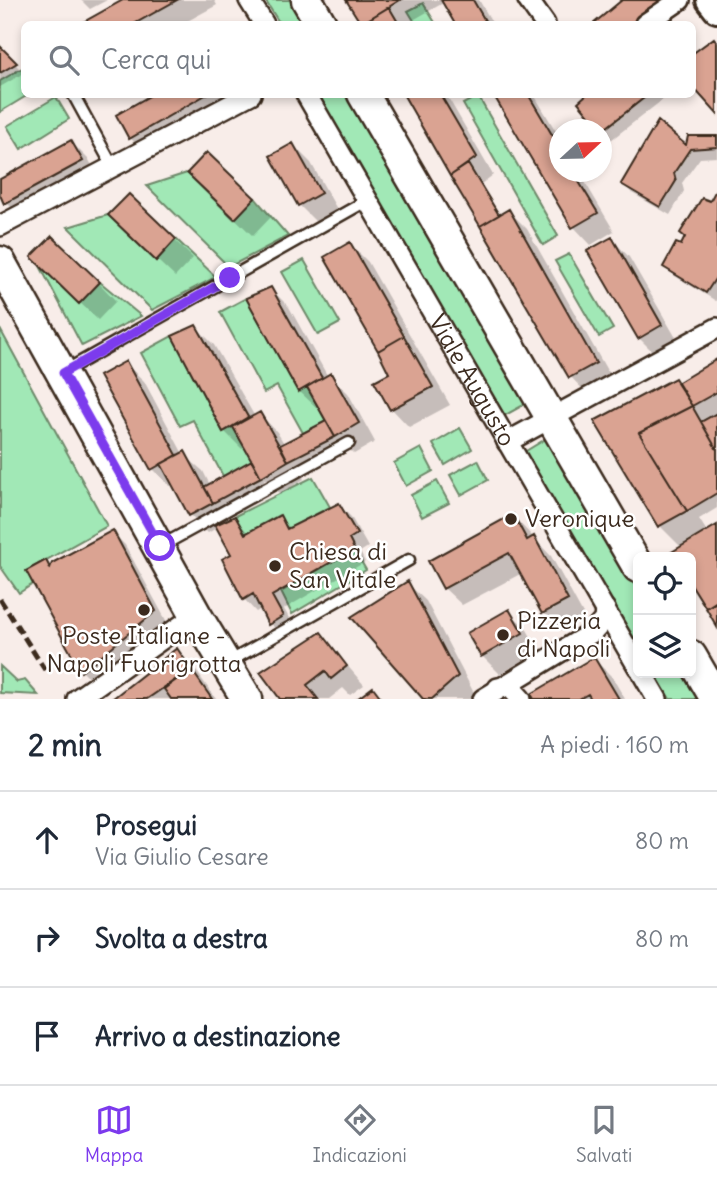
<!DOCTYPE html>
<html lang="it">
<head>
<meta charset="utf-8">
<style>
	:root { --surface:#fff; --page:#f6f6f7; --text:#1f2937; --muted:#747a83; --line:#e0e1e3; --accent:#7c3aed }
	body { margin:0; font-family:Delius,sans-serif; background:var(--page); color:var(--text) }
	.controls { position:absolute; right:21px; bottom:21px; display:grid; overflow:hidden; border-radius:10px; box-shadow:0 4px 10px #0003 }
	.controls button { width:63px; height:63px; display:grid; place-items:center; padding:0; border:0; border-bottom:2px solid var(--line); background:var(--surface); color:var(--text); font:35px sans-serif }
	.compass { position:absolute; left:549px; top:119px; width:63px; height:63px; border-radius:50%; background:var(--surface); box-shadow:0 4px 10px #0003; rotate:68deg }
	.stop { position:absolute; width:21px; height:21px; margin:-16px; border:5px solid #7c3aed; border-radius:50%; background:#fff }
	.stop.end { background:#7c3aed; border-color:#fff; box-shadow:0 2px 7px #0008 }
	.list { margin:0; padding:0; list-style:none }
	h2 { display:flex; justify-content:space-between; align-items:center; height:91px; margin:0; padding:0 28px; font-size:30px }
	h2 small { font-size:23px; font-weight:400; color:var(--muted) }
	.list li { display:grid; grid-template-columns:46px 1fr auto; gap:21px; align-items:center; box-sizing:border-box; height:98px; padding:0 28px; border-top:2px solid var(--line) }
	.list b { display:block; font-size:26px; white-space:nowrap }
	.list p { margin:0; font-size:23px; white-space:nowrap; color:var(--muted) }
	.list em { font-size:23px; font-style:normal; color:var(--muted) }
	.icon { flex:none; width:38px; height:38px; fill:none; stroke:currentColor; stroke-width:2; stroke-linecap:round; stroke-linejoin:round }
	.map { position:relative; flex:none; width:717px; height:699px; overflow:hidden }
	.search { position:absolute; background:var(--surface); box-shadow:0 4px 10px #0003; left:21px; right:21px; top:21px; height:77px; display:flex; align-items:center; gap:18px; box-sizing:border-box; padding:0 24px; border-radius:10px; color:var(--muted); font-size:26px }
	.sheet { height:385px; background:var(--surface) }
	nav { display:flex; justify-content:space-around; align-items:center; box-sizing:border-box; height:98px; border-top:2px solid var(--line); background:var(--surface); font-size:19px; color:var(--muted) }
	nav a { display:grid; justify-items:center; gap:4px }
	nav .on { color:var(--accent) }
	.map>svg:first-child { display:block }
	.green { fill:#a1e8b6; stroke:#6e896a; stroke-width:2 }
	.shadow { fill:#0003 }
	.building { fill:#daa392; stroke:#3b2a1e; stroke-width:2 }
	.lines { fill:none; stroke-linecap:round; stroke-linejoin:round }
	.lane-casing { stroke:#3b2a1e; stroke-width:15 }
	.street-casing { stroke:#3b2a1e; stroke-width:24 }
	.secondary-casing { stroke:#3b2a1e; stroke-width:32 }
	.primary-casing { stroke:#3b2a1e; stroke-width:35 }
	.lane { stroke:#fff; stroke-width:10 }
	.street { stroke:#fff; stroke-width:19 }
	.secondary { stroke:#fff; stroke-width:26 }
	.primary { stroke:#fff; stroke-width:30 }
	.rail { stroke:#3b2a1e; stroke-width:5; stroke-dasharray:10 5; stroke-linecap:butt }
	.route { stroke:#7c3aed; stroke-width:9 }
	.poi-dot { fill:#3b2a1e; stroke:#fff; stroke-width:2.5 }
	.labels { text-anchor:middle; stroke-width:5; stroke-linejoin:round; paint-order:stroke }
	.street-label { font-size:24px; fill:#3b2a1e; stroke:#fff }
	.poi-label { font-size:24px; fill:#3b2a1e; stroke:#fff; text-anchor:start }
</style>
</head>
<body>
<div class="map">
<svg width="717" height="699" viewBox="0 0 717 699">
	<rect width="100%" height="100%" fill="#f8ede9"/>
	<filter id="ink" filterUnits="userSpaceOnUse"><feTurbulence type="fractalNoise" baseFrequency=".0143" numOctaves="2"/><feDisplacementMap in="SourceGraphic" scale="14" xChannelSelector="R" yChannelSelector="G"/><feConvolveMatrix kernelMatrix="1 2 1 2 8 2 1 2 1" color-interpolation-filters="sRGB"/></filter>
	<g filter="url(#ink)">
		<path class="green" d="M265 0H291L304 23 280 24Z
			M423 3 436 24H416L408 11Z
			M24 67V94L28 95 0 112V81Z
			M315 95H345L527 403 500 418Z
			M478 96 558 236 543 245 463 104Z
			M56 97 69 119 21 149 7 126Z
			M187 173 234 219 255 198 288 236 229 267 147 186Z
			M108 215 156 261 176 239 216 277 152 310 68 227Z
			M569 254 613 329 599 337 555 261Z
			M304 260 340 323 318 335 282 272Z
			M40 266 79 303 100 282 141 316 82 346Z
			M246 298 298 391 307 387 326 421 303 433 277 386 264 393 220 312Z
			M0 329 107 526 27 571 33 584 19 593 0 566Z
			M172 336 223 432 233 427 252 460 223 476 193 420 180 426 141 353Z
			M460 428 472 449 445 465 433 444Z
			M549 437 638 589V647L521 454Z
			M421 448 433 471 406 486 394 463Z
			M478 460 488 480 461 495 450 475Z
			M313 477 330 507 287 529 279 515 245 534 235 516Z
			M437 481 449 503 422 517 411 495Z
			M354 549 366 570 292 614 281 592Z
			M0 666 17 682 25 680 38 695 0 693Z
			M654 673H688L703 699H670Z"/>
		<path class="shadow" d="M81 0H107L90 9Z
			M126 0H214L217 5 182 24H83Z
			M348 0H479L493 24H458L445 2 406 24H362Z
			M625 0 652 24H595Z
			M0 49 24 73 0 87Z
			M156 94H256L148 155 130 138Z
			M404 94H446L493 175 481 184 501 216 509 211 527 229 613 381 588 395 571 377Z
			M495 94H532L536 98 560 138V172H579L614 231 591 245 574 227Z
			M590 94H670L611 140 580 102Z
			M717 138V157L700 158 682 183 684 191 670 215 632 193 623 184 687 148Z
			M71 142 89 160 99 179 24 220 6 202 0 192V181Z
			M293 145 311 163 338 211 317 223 299 205Z
			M207 191 254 199 271 217 253 236Z
			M717 192V299L716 301 675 276 665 267 682 247Z
			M129 196 193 258 175 277 128 233Z
			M612 239 629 257 679 343 657 356 639 338Z
			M350 244 368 262 450 405 409 427 392 409 377 382 392 373Z
			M51 275 99 283 116 301 98 320Z
			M271 289 289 307 328 377 330 376 348 393 375 442 354 454 342 442 296 466 304 479 280 494 263 477 266 483 222 507 229 521 235 518 249 534 279 517 291 529 339 505 351 517 368 547 360 552 365 562 284 609 295 629 282 636 270 623 262 608 256 612 244 599 233 555 218 527 208 533 191 515 174 484 170 486 152 468 126 364 144 381 183 454 203 471 210 485 257 468 246 447 242 449 224 431 196 327 214 345 255 417 260 414 277 432 285 445 326 424 331 429 320 407 317 408 299 391Z
			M717 361V508L699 519 708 533 717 527V625L691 583V557H675L673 553 682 548 660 526 678 384Z
			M513 516 551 556 585 618 561 630 544 613 522 573 462 605 444 588Z
			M112 532 125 545 168 624 94 683 82 671 45 563 52 569Z
			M408 584 426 601 475 695 470 699H426Z
			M508 611 526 628 539 651 500 674 482 656Z
			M320 634 364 685 350 695 343 688 329 699H282Z
			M177 650 194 668 216 699H115Z
			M594 659 612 677 625 699H536Z"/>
		<path class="building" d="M123 0H177L134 24H80Z
			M346 0H400L361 24Z
			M441 0H473L487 24H455Z
			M622 0H663L631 24H593Z
			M389 7 399 24H361Z
			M714 38 717 42V114L692 86V54Z
			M0 46 17 63 0 73Z
			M153 94H207L129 139 116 115Z
			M403 94H440L477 157 450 176Z
			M493 94H528L560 148V172H573L598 213 572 228Z
			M587 94H649L602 131 578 102Z
			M658 121 686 145 688 136H717V147L690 149 674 173 676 181 660 207 621 184Z
			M71 140 83 161 4 204 0 195V179Z
			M293 143 321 193 298 206 270 156Z
			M207 152 255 198 235 219 187 173Z
			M468 164 499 215 480 226 450 176Z
			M717 188V276L706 293 663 267 676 243 681 245 685 237 680 233 702 198 710 201Z
			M129 194 176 239 156 261 108 215Z
			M509 209 596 363 569 378 480 226Z
			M52 236 100 282 79 304 31 257Z
			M612 237 662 325 638 339 587 251Z
			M350 242 404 336 378 351 324 257Z
			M271 287 322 378 298 392 246 298Z
			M196 325 248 417 223 432 172 336Z
			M404 336 433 387 390 410 374 381 389 373 378 351Z
			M717 359V392L692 406 677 383Z
			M126 361 177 455 151 470 99 376Z
			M331 373 359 423 335 437 307 387Z
			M675 378 692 406 639 433 687 511 658 527 594 421Z
			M692 406 717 450V493L687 511 639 433Z
			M260 412 288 461 261 477 233 427Z
			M717 413V450L701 422Z
			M326 421 335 437 288 461 280 445Z
			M185 451 213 503 189 516 161 464Z
			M252 460 261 477 213 503 204 487Z
			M339 503 357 534 349 539 354 549 272 596 283 616 268 625 253 594 243 600 222 559 231 554 215 525 235 516 245 534 280 515 287 529Z
			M513 514 527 540 534 536 568 600 542 614 509 553 443 589 428 561Z
			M717 525V601L706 608 691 584V557H673L670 553Z
			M113 530 156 611 81 672 26 571 46 560 50 568 52 563Z
			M408 581 458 676 432 699H423L351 617Z
			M717 602V627L706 608Z
			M509 609 523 633 481 657 467 633Z
			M321 632 347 666 331 679 325 671 307 685 318 699H280L260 672Z
			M177 648 191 669 147 699H112Z
			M594 657 619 699H591L588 694 579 699H534L531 694Z
			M191 669 212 699H171L164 689Z
			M373 687 382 699H357Z"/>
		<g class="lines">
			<g class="lane-casing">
				<path id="lane" d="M73 94 113 167
					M63 372 368 200
					M161 546 349 443
					M227 663 409 560"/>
			</g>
			<g class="street-casing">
				<g id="street">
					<path d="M249 0 264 24"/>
					<path d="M528 0 545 24"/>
					<path d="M645 24 680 0"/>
					<path id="s1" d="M306 94 638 667"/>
					<path d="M0 226 251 94"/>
					<path d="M507 442 717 328"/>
					<path d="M642 673 657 699"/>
					<path d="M498 688 510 687 521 699"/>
					<path d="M77 699 196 615"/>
					<path d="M483 699 593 632 604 620 605 609"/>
				</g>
			</g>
			<g class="secondary-casing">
				<path id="secondary" d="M710 0 717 9"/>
			</g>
			<g class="primary-casing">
				<path id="primary" d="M307 0 321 24
					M363 94 638 567
					M0 262 196 615 247 699
					M691 656 716 699"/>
			</g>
			<use href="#lane" class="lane"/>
			<use href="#street" class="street"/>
			<use href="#secondary" class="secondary"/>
			<use href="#primary" class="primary"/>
			<path class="rail" d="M0 599 45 670"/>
		</g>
	</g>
	<g class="lines" filter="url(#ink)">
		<path class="route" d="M160 546 63 373 230 278"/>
	</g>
	<g class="poi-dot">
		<circle cx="511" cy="519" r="7"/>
		<circle cx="275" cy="566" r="7"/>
		<circle cx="144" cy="610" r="7"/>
		<circle cx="503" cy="635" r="7"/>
	</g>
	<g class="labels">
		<g class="street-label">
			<text dy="8" stroke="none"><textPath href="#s1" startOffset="331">Viale Augusto</textPath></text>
		</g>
		<g class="poi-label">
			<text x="525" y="527">Veronique</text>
			<text x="289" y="560">Chiesa di<tspan x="289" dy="28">San Vitale</tspan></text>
			<text x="517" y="629">Pizzeria<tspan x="517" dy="28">di Napoli</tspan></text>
			<text x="144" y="644" text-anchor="middle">Poste Italiane -<tspan x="144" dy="28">Napoli Fuorigrotta</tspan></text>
		</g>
	</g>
</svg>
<div class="controls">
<button><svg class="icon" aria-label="locate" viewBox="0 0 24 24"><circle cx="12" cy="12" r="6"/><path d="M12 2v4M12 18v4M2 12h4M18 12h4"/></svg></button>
<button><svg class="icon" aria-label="layers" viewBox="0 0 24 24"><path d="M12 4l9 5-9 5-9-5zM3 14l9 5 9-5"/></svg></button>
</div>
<svg class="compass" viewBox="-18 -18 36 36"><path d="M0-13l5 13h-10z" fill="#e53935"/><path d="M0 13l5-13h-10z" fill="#747a83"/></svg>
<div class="stop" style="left:160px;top:546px"></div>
<div class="stop end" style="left:230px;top:278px"></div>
<div class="search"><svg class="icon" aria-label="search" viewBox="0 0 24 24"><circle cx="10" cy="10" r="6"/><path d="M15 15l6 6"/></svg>Cerca qui</div>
</div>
<section class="sheet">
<h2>2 min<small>A piedi · 160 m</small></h2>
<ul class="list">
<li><svg class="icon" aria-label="ahead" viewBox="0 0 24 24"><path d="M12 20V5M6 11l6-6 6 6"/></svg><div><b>Prosegui</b><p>Via Giulio Cesare</p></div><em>80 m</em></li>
<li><svg class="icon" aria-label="right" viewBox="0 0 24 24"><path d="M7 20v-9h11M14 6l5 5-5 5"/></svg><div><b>Svolta a destra</b></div><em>80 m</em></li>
<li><svg class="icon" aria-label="arrive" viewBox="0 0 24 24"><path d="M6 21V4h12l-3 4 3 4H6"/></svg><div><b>Arrivo a destinazione</b></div></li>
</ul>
</section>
<nav>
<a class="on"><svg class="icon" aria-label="map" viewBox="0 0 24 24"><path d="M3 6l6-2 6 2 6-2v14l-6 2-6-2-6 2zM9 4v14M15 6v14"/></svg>Mappa</a>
<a><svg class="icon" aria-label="directions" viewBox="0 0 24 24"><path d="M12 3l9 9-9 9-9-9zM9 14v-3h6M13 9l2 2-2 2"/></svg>Indicazioni</a>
<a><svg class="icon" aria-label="saved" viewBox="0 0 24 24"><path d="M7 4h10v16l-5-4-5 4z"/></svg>Salvati</a>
</nav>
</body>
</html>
